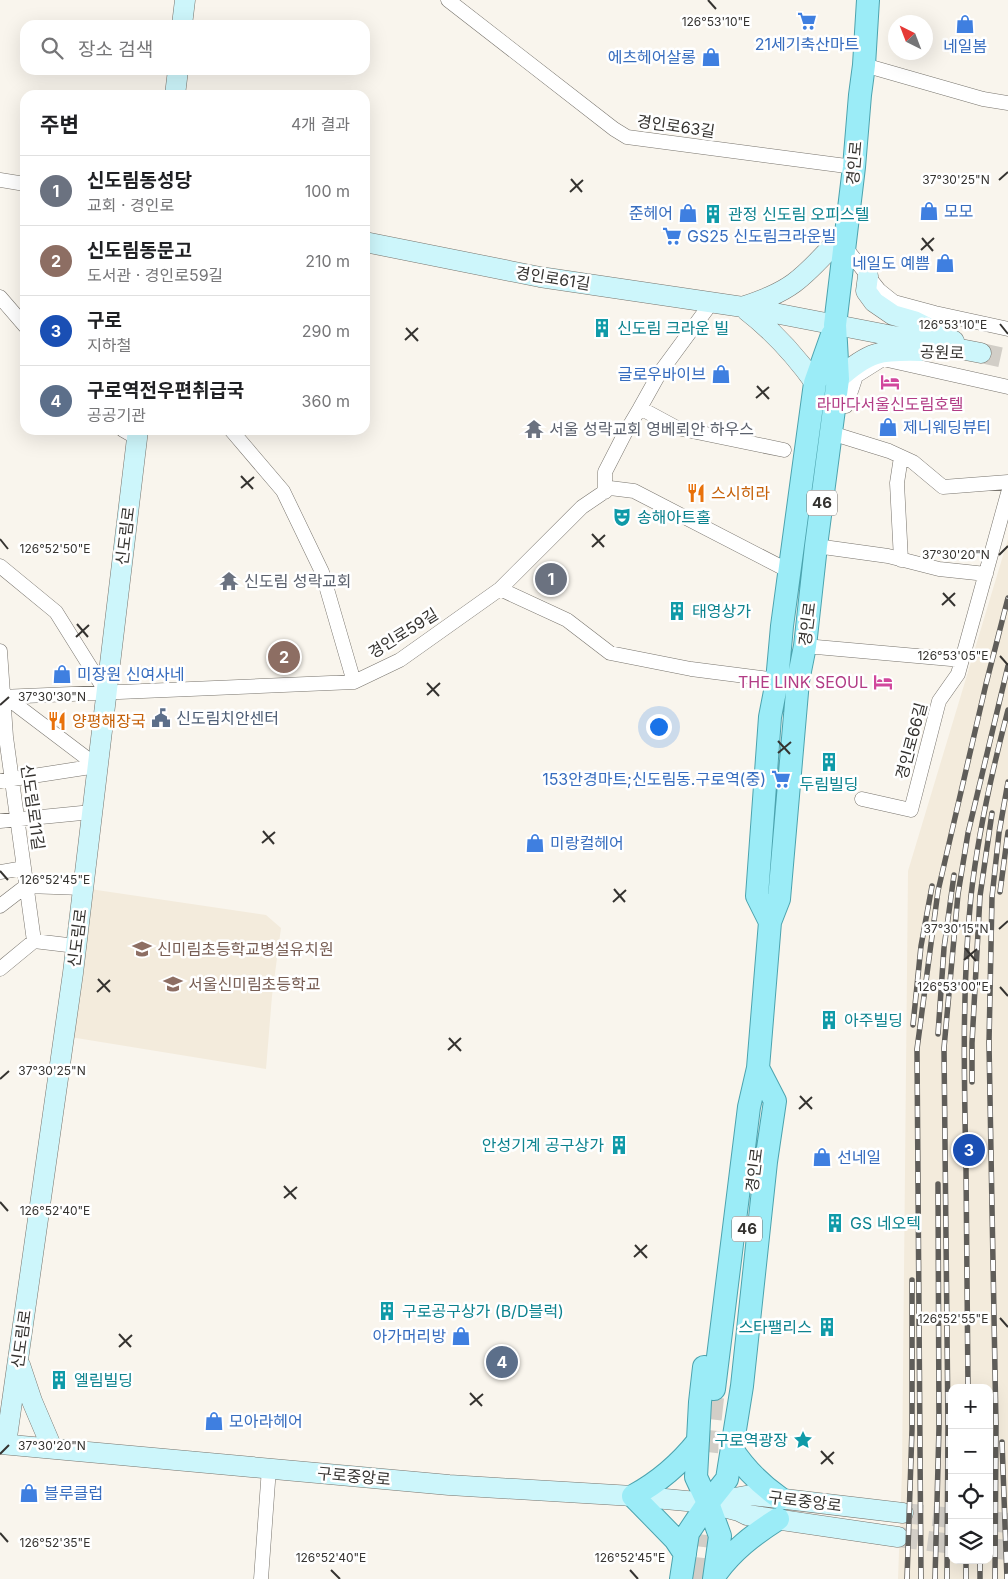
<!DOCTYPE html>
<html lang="ko">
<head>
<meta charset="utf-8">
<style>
	:root { --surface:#fff; --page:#f2f2f2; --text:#202124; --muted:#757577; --line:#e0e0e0; --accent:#695625 }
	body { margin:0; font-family:Inter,"Noto Sans KR",sans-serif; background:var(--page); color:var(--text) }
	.controls { position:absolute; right:15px; bottom:15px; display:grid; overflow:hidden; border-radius:10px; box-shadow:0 5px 20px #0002 }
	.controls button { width:45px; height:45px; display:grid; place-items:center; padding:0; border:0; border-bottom:1px solid var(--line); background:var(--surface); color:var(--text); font:25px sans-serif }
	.compass { position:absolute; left:888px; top:15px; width:45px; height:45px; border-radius:50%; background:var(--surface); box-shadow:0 5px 20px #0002; rotate:318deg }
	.you { position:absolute; left:658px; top:726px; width:18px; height:18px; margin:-12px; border:4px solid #fff; border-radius:50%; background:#1a73e8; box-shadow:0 0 0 8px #1a73e833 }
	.badge { display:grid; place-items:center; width:32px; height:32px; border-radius:50%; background:var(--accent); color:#fff; font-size:16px; font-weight:700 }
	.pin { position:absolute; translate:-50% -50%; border:2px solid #fff; box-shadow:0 1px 5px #0006 }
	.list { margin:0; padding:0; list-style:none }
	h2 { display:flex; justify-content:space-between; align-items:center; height:65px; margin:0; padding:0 20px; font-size:21px }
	h2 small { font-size:16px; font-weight:400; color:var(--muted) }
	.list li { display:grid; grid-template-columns:32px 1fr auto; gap:15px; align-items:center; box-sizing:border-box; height:70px; padding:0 20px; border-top:1px solid var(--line) }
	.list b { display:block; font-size:19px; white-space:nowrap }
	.list p { margin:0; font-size:16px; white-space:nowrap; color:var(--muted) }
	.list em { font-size:16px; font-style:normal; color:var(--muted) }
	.icon { flex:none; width:28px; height:28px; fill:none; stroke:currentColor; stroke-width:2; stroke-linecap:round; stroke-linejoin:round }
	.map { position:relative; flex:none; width:1008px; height:1579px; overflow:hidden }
	.search { position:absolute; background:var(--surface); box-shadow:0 5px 20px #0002; left:20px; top:20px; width:350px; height:55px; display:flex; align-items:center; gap:12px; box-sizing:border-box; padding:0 18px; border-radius:15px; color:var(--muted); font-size:19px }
	.panel { position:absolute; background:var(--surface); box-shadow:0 5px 20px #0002; left:20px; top:90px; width:350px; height:345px; border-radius:15px }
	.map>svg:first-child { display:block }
	.built { fill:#f3ebdc; fill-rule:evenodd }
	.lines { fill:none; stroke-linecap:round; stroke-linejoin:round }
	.secondary-tunnel { stroke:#d2cec7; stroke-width:20; stroke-dasharray:20 10; stroke-linecap:butt }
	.primary-tunnel { stroke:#d2cec7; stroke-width:22; stroke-dasharray:22 11; stroke-linecap:butt }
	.street-casing { stroke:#78746d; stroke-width:15 }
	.secondary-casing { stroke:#78746d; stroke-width:21 }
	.primary-casing { stroke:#4ca3ae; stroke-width:24 }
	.street { stroke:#fff; stroke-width:14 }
	.secondary { stroke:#cdf6fb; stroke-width:20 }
	.primary { stroke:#9becf7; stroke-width:22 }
	.rail-casing { stroke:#5f5d59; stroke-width:5.5 }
	.rail { stroke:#fff; stroke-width:4; stroke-dasharray:11; stroke-linecap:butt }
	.ticks { fill:none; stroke:#353330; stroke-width:2 }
	.labels { text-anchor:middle; stroke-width:5; stroke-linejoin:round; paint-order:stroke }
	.shield { fill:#fff; stroke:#72706e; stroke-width:1 }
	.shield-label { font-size:15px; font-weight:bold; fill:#353330 }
	.shop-label { font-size:16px; fill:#366cbe; stroke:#fff; text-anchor:start }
	.street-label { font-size:16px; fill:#353330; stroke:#fff }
	.culture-label { font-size:16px; fill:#0d838f; stroke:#fff; text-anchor:start }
	.hotel-label { font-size:16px; fill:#b23c85; stroke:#fff }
	.worship-label { font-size:16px; fill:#5b616d; stroke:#fff; text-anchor:start }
	.food-label { font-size:16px; fill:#c56008; stroke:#fff; text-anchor:start }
	.service-label { font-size:16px; fill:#4e5e75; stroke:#fff; text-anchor:start }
	.education-label { font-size:16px; fill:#785e54; stroke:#fff; text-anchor:start }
	.ticks-label { font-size:12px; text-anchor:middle; fill:#353330; stroke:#fff; stroke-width:5; stroke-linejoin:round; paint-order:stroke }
</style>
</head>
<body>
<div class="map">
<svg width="1008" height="1579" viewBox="0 0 1008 1579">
	<rect width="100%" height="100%" fill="#f9f5ed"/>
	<path class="built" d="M1008 539V1579H898L902 1472 908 871ZM952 1388H989V1560H952Z
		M83 888 266 915 281 928 272 996 266 1069 64 1036Z"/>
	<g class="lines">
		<path class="secondary-tunnel" d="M981 353 1008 359
			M903 1513 952 1518
			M989 1521 1008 1523
			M898 1537 952 1544
			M989 1548 1008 1550"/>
		<path class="primary-tunnel" d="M707 1452 714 1389
			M693 1579 698 1534"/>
		<g class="street-casing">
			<path id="street" d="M448 0 614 129 627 137 854 167
				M864 65 983 99 1008 103
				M0 180 25 184
				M845 247 879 290 894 302 935 313 1008 329
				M0 297 25 326
				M835 404 846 406 856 376 883 359 1008 387
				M640 408 659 374 712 302
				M123 430 137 438
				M231 430 283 491 322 572 354 682
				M831 433 889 451 913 462 943 487 1008 482
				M605 492V472L624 435 640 408 677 428 784 450
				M816 546 888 556 939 569 986 574
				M901 560 897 483 901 457
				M0 566 56 612 106 692
				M500 589 582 507 610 488 634 491 789 571
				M805 646 962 660
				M0 651 6 737 34 941
				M2 694 97 766
				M0 697 354 682 400 660 500 589 567 620 610 653 691 669 784 681
				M0 781 97 766
				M862 799 911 810 939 701 958 674 1008 493
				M0 821 92 812
				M0 872 24 868
				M0 906 26 886 83 888
				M0 969 34 941 76 946
				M261 1579 269 1468"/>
		</g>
		<g class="secondary-casing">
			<path id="secondary" d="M182 25 185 0
				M175 95 178 70
				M365 242 540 277 743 307 981 353
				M868 276 866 291 874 302 893 315 914 321 954 341
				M745 306C762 300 779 294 794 283 814 268 830 248 847 230
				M746 310C773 331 795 355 815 383
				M838 379C869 351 880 350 921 351
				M20 1365 32 1401 52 1448
				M0 1444 449 1485 633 1496 708 1503 739 1511 747 1515 898 1537
				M6 1444 73 973 138 430
				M712 1502 751 1495 903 1513"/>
		</g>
		<g class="primary-casing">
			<path id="primary" d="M770 922 757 896 770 717 777 681 782 626 815 383 832 335
				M704 1367 700 1402 696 1477 708 1503 720 1536 714 1579
				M714 1389 749 1107 758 1068 770 922 779 899 798 681 805 646 816 546 838 379 835 325 854 167 860 95 864 65 868 0
				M732 1449C745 1469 760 1484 780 1498
				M685 1554 675 1539 633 1496C659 1482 679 1465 698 1441
				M715 1575C732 1551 753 1535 778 1519
				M681 1579 688 1533 708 1503 727 1479 742 1386 766 1162 775 1101 758 1068"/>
		</g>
		<use href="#street" class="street"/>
		<use href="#secondary" class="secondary"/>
		<use href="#primary" class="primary"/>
		<g class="rail-casing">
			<path id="rail" d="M1000 892 1008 832
				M913 1025 921 946 932 886
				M938 1034 944 948 954 875
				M972 1082V1043L980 896 992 813
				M968 1388C967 1315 967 1241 966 1168 964 1077 962 986 971 896 978 833 992 771 1008 710
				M1002 1442 1007 1579
				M980 1560V1579
				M907 1579 912 1429V1280
				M921 1579 917 1049 938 891 986 684 1008 598
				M935 1579 939 1427 938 1184
				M947 1579 948 1426 944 1048 958 894 968 833 1008 666
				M966 1579V1560
				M995 1579 996 1426 989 1043 992 897 999 833 1008 782"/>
		</g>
		<use href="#rail" class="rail"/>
	</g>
	<path class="ticks" d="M708 0 716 9M571 179 582 192M999 180 1008 172M570 192 583 180M922 238 933 251M921 250 934 238M1000 324 1008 334M406 328 418 341M405 340 418 328M757 386 769 399M756 398 769 387M241 476 253 489M241 488 254 477M592 534 604 547M0 539 8 549M592 547 605 535M999 555 1008 546M943 593 955 606M942 605 955 593M77 624 88 637M76 637 89 625M1000 656 1008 665M427 683 439 696M427 695 440 683M0 705 9 697M778 741 790 754M778 753 791 742M263 831 274 844M262 843 275 832M0 871 8 880M614 889 625 902M613 902 626 890M999 929 1008 921M965 948 976 961M964 960 977 949M98 979 110 992M1000 987 1008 996M97 992 110 980M449 1038 461 1051M448 1050 461 1038M0 1079 9 1071M800 1096 812 1109M799 1109 812 1097M284 1186 296 1199M284 1198 297 1187M0 1202 8 1211M635 1245 647 1258M634 1257 647 1245M1000 1318 1008 1327M119 1334 131 1347M119 1347 132 1335M470 1393 482 1406M470 1405 483 1394M821 1451 833 1464M0 1454 9 1445M821 1464 834 1452M0 1533 8 1542M331 1570 340 1579M630 1570 638 1579"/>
	<defs>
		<g id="supermarket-bare" transform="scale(1.5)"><path d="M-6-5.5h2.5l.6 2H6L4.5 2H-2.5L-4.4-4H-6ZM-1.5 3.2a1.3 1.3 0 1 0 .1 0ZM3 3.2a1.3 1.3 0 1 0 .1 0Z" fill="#3f7fe0" stroke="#fff" stroke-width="2.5" paint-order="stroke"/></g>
		<g id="shop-bare" transform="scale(1.5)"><path d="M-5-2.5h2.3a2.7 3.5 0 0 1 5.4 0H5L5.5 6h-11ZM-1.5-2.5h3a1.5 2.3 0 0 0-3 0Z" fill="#3f7fe0" stroke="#fff" stroke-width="2.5" paint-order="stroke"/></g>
		<g id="building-bare" transform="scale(1.5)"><path d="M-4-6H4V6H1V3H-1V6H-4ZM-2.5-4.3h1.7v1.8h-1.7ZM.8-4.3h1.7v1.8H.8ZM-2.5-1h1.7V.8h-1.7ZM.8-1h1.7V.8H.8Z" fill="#0f9aa8" stroke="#fff" stroke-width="2.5" paint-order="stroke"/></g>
		<g id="hotel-bare" transform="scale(1.5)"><path d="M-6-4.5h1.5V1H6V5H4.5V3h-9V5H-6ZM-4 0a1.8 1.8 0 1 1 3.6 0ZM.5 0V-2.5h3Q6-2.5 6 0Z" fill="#d1479c" stroke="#fff" stroke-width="2.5" paint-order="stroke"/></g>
		<g id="temple-bare" transform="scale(1.5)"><path d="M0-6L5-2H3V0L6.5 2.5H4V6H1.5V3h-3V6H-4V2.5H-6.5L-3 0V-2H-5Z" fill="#6b7280" stroke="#fff" stroke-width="2.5" paint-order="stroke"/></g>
		<g id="restaurant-bare" transform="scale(1.5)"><path d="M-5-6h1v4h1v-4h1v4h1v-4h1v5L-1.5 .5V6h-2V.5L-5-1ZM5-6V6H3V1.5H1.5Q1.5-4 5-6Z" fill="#e8710a" stroke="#fff" stroke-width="2.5" paint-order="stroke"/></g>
		<g id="theatre-bare" transform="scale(1.5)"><path d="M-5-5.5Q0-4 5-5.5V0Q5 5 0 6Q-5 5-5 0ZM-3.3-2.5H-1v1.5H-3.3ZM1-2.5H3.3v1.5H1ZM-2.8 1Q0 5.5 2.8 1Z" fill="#0f9aa8" stroke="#fff" stroke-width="2.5" paint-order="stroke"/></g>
		<g id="civic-bare" transform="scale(1.5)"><path d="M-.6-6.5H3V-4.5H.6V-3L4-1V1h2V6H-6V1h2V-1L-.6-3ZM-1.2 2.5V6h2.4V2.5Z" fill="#5c6f8a" stroke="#fff" stroke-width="2.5" paint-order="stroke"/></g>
		<g id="school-bare" transform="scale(1.5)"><path d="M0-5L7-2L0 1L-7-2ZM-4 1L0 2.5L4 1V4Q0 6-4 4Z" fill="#8d6e63" stroke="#fff" stroke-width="2.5" paint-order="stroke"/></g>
		<g id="sight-bare" transform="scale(1.5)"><path d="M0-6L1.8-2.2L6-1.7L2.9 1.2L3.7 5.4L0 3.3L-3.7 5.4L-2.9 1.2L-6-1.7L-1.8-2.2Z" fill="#0f9aa8" stroke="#fff" stroke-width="2.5" paint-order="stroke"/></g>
	</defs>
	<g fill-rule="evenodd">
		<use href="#supermarket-bare" x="807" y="21"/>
		<use href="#shop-bare" x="965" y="24"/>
		<use href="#shop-bare" x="711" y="57"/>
		<use href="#shop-bare" x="929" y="211"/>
		<use href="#shop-bare" x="688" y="213"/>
		<use href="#building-bare" x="713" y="214"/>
		<use href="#supermarket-bare" x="672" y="236"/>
		<use href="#shop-bare" x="945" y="263"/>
		<use href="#building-bare" x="602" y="328"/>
		<use href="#shop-bare" x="721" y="374"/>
		<use href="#hotel-bare" x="890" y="382"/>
		<use href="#shop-bare" x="888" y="427"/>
		<use href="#temple-bare" x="534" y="429"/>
		<use href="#restaurant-bare" x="696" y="493"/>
		<use href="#theatre-bare" x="622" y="517"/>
		<use href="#temple-bare" x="229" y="581"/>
		<use href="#building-bare" x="677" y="611"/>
		<use href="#shop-bare" x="62" y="674"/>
		<use href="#hotel-bare" x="883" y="682"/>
		<use href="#civic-bare" x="161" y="718"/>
		<use href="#restaurant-bare" x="57" y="721"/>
		<use href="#building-bare" x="829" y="762"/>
		<use href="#supermarket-bare" x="781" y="779"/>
		<use href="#shop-bare" x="535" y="843"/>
		<use href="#school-bare" x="142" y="949"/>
		<use href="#school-bare" x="173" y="984"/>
		<use href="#building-bare" x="829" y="1020"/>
		<use href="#building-bare" x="619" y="1145"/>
		<use href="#shop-bare" x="822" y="1157"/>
		<use href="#building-bare" x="835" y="1223"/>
		<use href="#building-bare" x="387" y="1311"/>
		<use href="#building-bare" x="827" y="1327"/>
		<use href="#shop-bare" x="461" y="1336"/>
		<use href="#building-bare" x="59" y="1380"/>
		<use href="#shop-bare" x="214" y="1421"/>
		<use href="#sight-bare" x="803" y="1440"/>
		<use href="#shop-bare" x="29" y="1493"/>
	</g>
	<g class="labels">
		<g class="shield">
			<rect x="807" y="490.5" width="30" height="25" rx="4"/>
			<rect x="732" y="1216.5" width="30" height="25" rx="4"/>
		</g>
		<g class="shield-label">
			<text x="822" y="508">46</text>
			<text x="747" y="1234">46</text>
		</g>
		<g class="shop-label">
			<text x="807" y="50" text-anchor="middle">21세기축산마트</text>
			<text x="965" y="52" text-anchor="middle">네일봄</text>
			<text x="696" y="63" text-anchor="end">에츠헤어살롱</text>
			<text x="944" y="217">모모</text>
			<text x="673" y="219" text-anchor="end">준헤어</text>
			<text x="687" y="242">GS25 신도림크라운빌</text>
			<text x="930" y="269" text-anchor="end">네일도 예쁨</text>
			<text x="706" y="380" text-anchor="end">글로우바이브</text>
			<text x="903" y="433">제니웨딩뷰티</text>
			<text x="77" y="680">미장원 신여사네</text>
			<text x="766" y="785" text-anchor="end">153안경마트;신도림동.구로역(중)</text>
			<text x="550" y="849">미랑컬헤어</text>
			<text x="837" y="1163">선네일</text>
			<text x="446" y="1342" text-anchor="end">아가머리방</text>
			<text x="229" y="1427">모아라헤어</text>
			<text x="44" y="1499">블루클럽</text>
		</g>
		<g class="street-label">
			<text transform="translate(676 126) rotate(8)" y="6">경인로63길</text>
			<text transform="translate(854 163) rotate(-85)" y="6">경인로</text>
			<text transform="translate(553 278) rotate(9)" y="6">경인로61길</text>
			<text transform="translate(942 352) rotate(2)" y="6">공원로</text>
			<text transform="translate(125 536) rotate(-83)" y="6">신도림로</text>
			<text transform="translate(807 624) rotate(-83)" y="6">경인로</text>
			<text transform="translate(403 633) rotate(-32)" y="6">경인로59길</text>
			<text transform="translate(911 741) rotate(-75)" y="6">경인로66길</text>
			<text transform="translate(33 807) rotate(82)" y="6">신도림로11길</text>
			<text transform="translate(77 938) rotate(-83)" y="6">신도림로</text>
			<text transform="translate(754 1170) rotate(-83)" y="6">경인로</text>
			<text transform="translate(21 1339) rotate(-82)" y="6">신도림로</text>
			<text transform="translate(354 1476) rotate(5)" y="6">구로중앙로</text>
			<text transform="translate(805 1501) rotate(7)" y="6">구로중앙로</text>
		</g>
		<g class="culture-label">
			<text x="728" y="220">관정 신도림 오피스텔</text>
			<text x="617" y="334">신도림 크라운 빌</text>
			<text x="637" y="523">송해아트홀</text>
			<text x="692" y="617">태영상가</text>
			<text x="829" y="790" text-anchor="middle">두림빌딩</text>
			<text x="844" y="1026">아주빌딩</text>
			<text x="604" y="1151" text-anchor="end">안성기계 공구상가</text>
			<text x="850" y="1229">GS 네오텍</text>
			<text x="402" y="1317">구로공구상가 (B/D블럭)</text>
			<text x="812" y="1333" text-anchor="end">스타팰리스</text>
			<text x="74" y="1386">엘림빌딩</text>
			<text x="788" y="1446" text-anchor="end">구로역광장</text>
		</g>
		<g class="hotel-label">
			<text x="890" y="410">라마다서울신도림호텔</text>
			<text x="868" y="688" text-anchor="end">THE LINK SEOUL</text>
		</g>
		<g class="worship-label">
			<text x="549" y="435">서울 성락교회 영베뢰안 하우스</text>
			<text x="244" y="587">신도림 성락교회</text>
		</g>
		<g class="food-label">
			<text x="711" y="499">스시히라</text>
			<text x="72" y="727">양평해장국</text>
		</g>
		<g class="service-label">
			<text x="176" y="724">신도림치안센터</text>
		</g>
		<g class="education-label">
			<text x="157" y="955">신미림초등학교병설유치원</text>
			<text x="188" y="990">서울신미림초등학교</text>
		</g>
	</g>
	<g class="ticks-label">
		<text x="716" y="26">126°53'10"E</text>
		<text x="956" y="184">37°30'25"N</text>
		<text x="953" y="329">126°53'10"E</text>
		<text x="55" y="553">126°52'50"E</text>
		<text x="956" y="559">37°30'20"N</text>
		<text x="953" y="660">126°53'05"E</text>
		<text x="52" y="701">37°30'30"N</text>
		<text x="55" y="884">126°52'45"E</text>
		<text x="956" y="933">37°30'15"N</text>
		<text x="953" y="991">126°53'00"E</text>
		<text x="52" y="1075">37°30'25"N</text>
		<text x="55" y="1215">126°52'40"E</text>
		<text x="953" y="1323">126°52'55"E</text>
		<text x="52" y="1450">37°30'20"N</text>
		<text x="55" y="1547">126°52'35"E</text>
		<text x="331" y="1562">126°52'40"E</text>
		<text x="630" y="1562">126°52'45"E</text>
	</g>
</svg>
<div class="controls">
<button>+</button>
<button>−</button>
<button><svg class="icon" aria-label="locate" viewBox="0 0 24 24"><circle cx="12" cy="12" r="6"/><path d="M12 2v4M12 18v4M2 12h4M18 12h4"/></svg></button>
<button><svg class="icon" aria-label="layers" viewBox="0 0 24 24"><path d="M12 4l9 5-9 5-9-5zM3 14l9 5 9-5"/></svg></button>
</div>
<svg class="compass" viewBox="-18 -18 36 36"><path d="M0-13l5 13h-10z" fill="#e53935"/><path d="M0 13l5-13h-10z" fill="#757577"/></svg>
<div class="you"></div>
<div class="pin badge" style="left:551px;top:579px;background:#6b7280">1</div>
<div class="pin badge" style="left:284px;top:657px;background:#8d6e63">2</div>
<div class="pin badge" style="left:969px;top:1150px;background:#1a4fb4">3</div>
<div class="pin badge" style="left:502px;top:1362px;background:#5c6f8a">4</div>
<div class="search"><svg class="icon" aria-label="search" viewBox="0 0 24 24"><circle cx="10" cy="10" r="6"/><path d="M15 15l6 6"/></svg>장소 검색</div>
<section class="panel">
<h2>주변<small>4개 결과</small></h2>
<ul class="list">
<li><span class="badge" style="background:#6b7280">1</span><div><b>신도림동성당</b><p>교회 · 경인로</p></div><em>100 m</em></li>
<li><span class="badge" style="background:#8d6e63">2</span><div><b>신도림동문고</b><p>도서관 · 경인로59길</p></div><em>210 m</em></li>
<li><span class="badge" style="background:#1a4fb4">3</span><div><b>구로</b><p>지하철</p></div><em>290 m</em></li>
<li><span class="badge" style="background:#5c6f8a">4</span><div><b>구로역전우편취급국</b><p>공공기관</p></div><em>360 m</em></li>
</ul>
</section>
</div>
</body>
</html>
